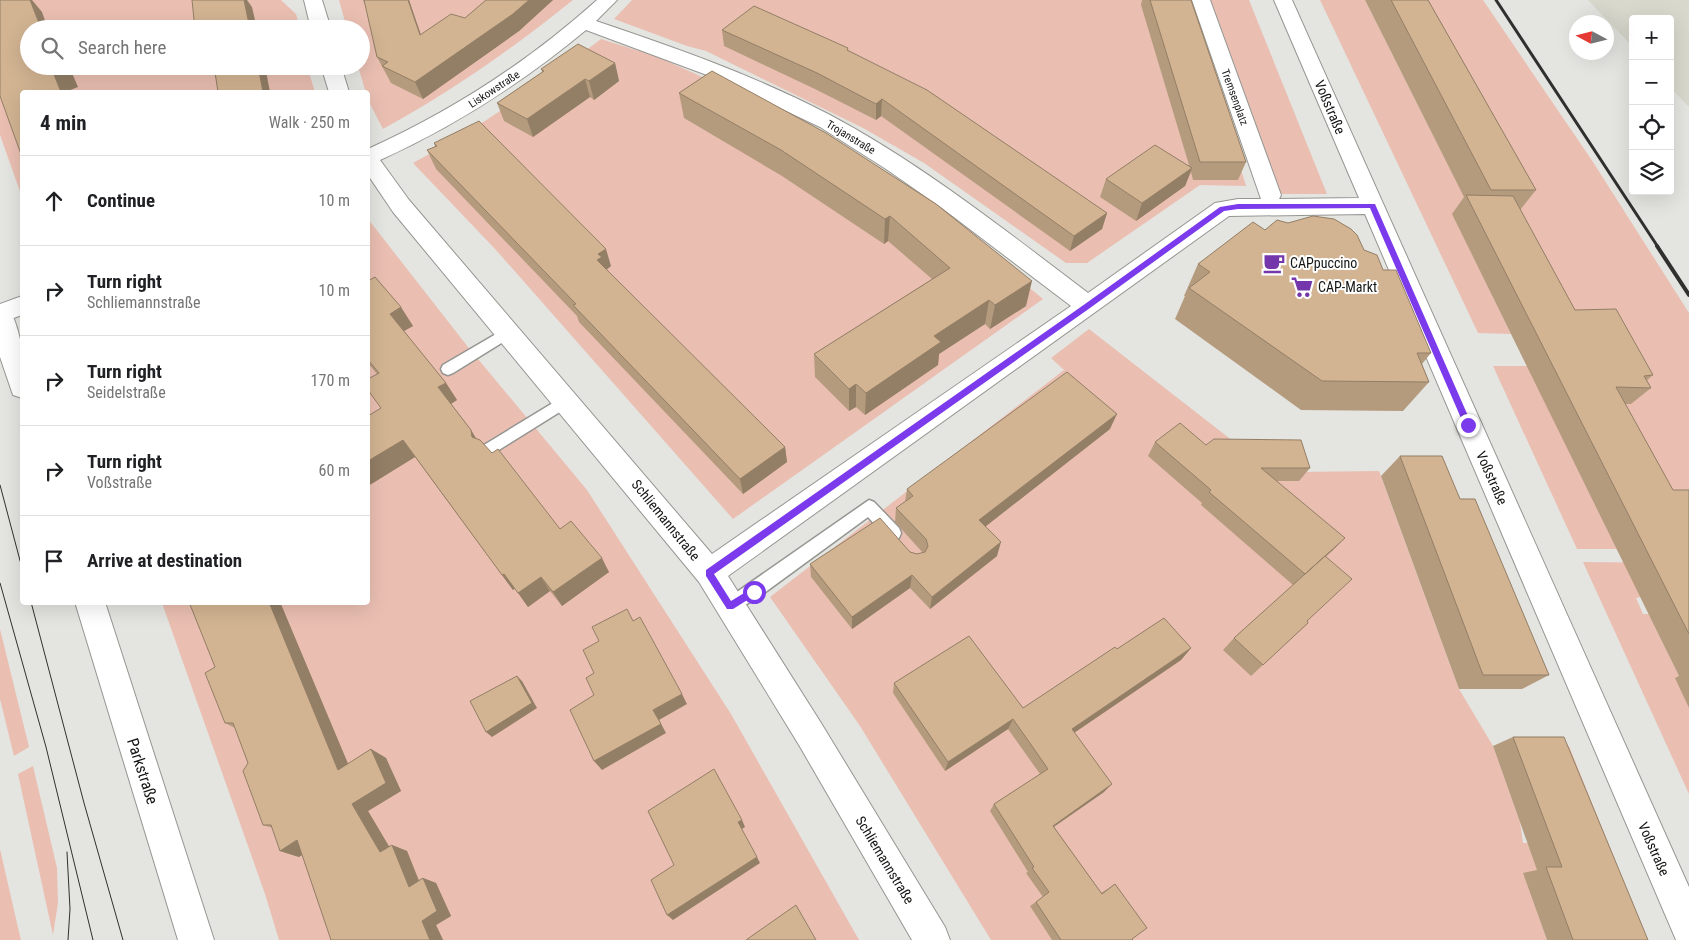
<!DOCTYPE html>
<html lang="en">
<head>
<meta charset="utf-8">
<style>
	:root { --surface:#fff; --page:#f2f2f2; --text:#202124; --muted:#757577; --line:#e0e0e0 }
	body { margin:0; font-family:"Roboto Condensed",sans-serif; background:var(--page); color:var(--text) }
	.controls { position:absolute; right:15px; top:15px; display:grid; overflow:hidden; border-radius:5px; box-shadow:0 5px 20px #0002 }
	.controls button { width:45px; height:45px; display:grid; place-items:center; padding:0; border:0; border-bottom:1px solid var(--line); background:var(--surface); color:var(--text); font:25px sans-serif }
	.compass { position:absolute; left:1569px; top:15px; width:45px; height:45px; border-radius:50%; background:var(--surface); box-shadow:0 5px 20px #0002; rotate:277deg }
	.stop { position:absolute; width:15px; height:15px; margin:-11px; border:4px solid #7c3aed; border-radius:50%; background:#fff }
	.stop.end { background:#7c3aed; border-color:#fff; box-shadow:0 1px 5px #0008 }
	.list { margin:0; padding:0; list-style:none }
	h2 { display:flex; justify-content:space-between; align-items:center; height:65px; margin:0; padding:0 20px; font-size:21px }
	h2 small { font-size:16px; font-weight:400; color:var(--muted) }
	.list li { display:grid; grid-template-columns:32px 1fr auto; gap:15px; align-items:center; box-sizing:border-box; height:90px; padding:0 20px; border-top:1px solid var(--line) }
	.list b { display:block; font-size:19px; white-space:nowrap }
	.list p { margin:0; font-size:16px; white-space:nowrap; color:var(--muted) }
	.list em { font-size:16px; font-style:normal; color:var(--muted) }
	.icon { flex:none; width:28px; height:28px; fill:none; stroke:currentColor; stroke-width:2; stroke-linecap:round; stroke-linejoin:round }
	.map { position:relative; flex:none; width:1689px; height:940px; overflow:hidden }
	.search { position:absolute; background:var(--surface); box-shadow:0 5px 20px #0002; left:20px; top:20px; width:350px; height:55px; display:flex; align-items:center; gap:12px; box-sizing:border-box; padding:0 18px; border-radius:28px; color:var(--muted); font-size:19px }
	.panel { position:absolute; background:var(--surface); box-shadow:0 5px 20px #0002; left:20px; top:90px; width:350px; height:515px; border-radius:5px }
	.map>svg:first-child { display:block }
	.built { fill:#d9d8cd }
	.green { fill:#eabfb2 }
	.lines { fill:none; stroke-linecap:round; stroke-linejoin:round }
	.lane-casing { stroke:#959592; stroke-width:3 }
	.street-casing { stroke:#959592; stroke-width:2 }
	.secondary-casing { stroke:#959592; stroke-width:2 }
	.lane { fill:#fff; fill-rule:evenodd }
	.street { fill:#fff; fill-rule:evenodd }
	.secondary { fill:#fff; fill-rule:evenodd }
	.tram { stroke:#30302e; stroke-width:1 }
	.rail-far1 { stroke:#30302e; stroke-width:3 }
	.rail { stroke:#30302e; stroke-width:4 }
	.wall { fill:#b59b7e }
	.shaded-wall { fill:#937e66 }
	.building { fill:#d2b492; stroke:#937e66 }
	.route { fill:#7c3aed }
	.labels { text-anchor:middle; stroke-width:4; stroke-linejoin:round; paint-order:stroke }
	.far-street-label { font-size:11px; fill:#141413; stroke:#fff }
	.street-label { font-size:14px; fill:#141413; stroke:#fff }
	.poi-label { font-size:14px; fill:#141413; stroke:#fff; text-anchor:start }
	.near-street-label { font-size:16px; fill:#141413; stroke:#fff }
</style>
</head>
<body>
<div class="map">
<svg width="1689" height="940" viewBox="0 0 1689 940">
	<rect width="100%" height="100%" fill="#e4e4e0"/>
	<path class="built" d="M1588 0H1689V107L1670 87V19H1633V47Z"/>
	<path class="green" d="M0 0H281L296 14 300 29H29V66H307L315 92H22V197L0 135Z
		M339 0H573C512 49 452 91 383 129L368 100 358 66H361V29H347Z
		M632 0H1190L1246 186 1200 185 1087 263H1066L924 163 863 128 706 51 687 46 614 19Z
		M1208 0H1249L1327 194H1279Z
		M1320 0H1365L1473 214H1453L1511 334 1478 333Z
		M1401 0H1483L1593 162 1689 313V510L1650 505 1577 326Z
		M601 39 658 57 749 98 959 229 1043 299 733 519 496 250 413 163C480 127 541 85 601 39Z
		M368 219 468 347 587 490 731 714 859 940H279L265 894 162 603 368 602Z
		M1089 329 1238 445 1296 472 1379 471 1459 689 1493 746 1520 822 1523 843H1568L1542 746H1569L1647 940 1524 873 1547 940H991L860 726 770 597 1064 370 1051 358Z
		M1493 366H1528L1618 549H1577Z
		M1583 562 1684 563 1641 597 1636 598 1643 614H1649L1680 678 1689 708V794Z
		M0 629 29 747 14 756 0 699Z
		M33 766 57 868 58 903 53 935 18 774Z
		M0 849 19 932 21 940H0Z"/>
	<g class="lines">
		<g class="lane-casing">
			<path id="lane" d="M508 327 513 328 515 332 513 336 453 373 448 375 443 373 441 369 443 365Z
				M566 395 571 397 573 401 571 405 494 453 489 455 484 453 482 449 484 445Z
				M869 500 874 502 899 528 901 533 899 538 893 540 887 538 868 517 760 596 730 614 724 611 722 606 724 601Z"/>
		</g>
		<g class="street-casing">
			<path id="street" d="M304 0H322L331 29H311Z
				M597 0H617L596 21C676 48 756 76 830 115 922 164 1006 231 1088 293L1215 203 1238 199H1261L1192 0H1210L1281 195 1279 199 1359 198 1274 0H1292L1689 887V940H1676L1365 214 1229 216 728 576 821 723 945 927 950 940H912L799 745 699 582 393 212 368 175V149C452 111 528 62 597 0ZM586 30 723 81 820 127 886 169 942 208 1071 306 712 554 409 200 380 160C455 126 522 83 586 30Z
				M321 66H341L349 92H329Z
				M22 296V315L0 323V304Z"/>
		</g>
		<g class="secondary-casing">
			<path id="secondary" d="M0 306 9 308C23 335 26 369 22 398L13 395 0 357Z
				M75 602H105L214 940H178Z"/>
		</g>
		<use href="#lane" class="lane"/>
		<use href="#street" class="street"/>
		<use href="#secondary" class="secondary"/>
		<path class="tram" d="M0 485 22 568
			M0 583 46 747 93 940
			M31 602 84 803 123 940
			M67 852 70 909 68 940"/>
		<path class="rail-far1" d="M1496 0 1658 247"/>
		<path class="rail" d="M1657 246 1689 295"/>
	</g>
	<path class="wall" d="M363 0H409L421 35 465 18 486 0H553L519 31 423 99 391 83 377 57 365 5Z
		M1142 0H1191L1246 162 1238 180H1193L1191 172 1185 186 1136 221 1100 197 1106 179 1189 165 1141 5Z
		M1365 0H1428L1536 190 1520 210 1575 310 1653 375 1647 380 1651 388 1631 404H1625L1673 490H1689V708L1675 678 1679 676 1452 214 1464 197Z
		M722 30 848 50 1107 213 1102 229 1070 251 881 116 876 120 817 90 724 46Z
		M615 63 619 81 594 100 590 97 533 137 504 121 497 103 542 72 541 69Z
		M712 71 1026 306 990 329 985 324 939 354 938 365 865 415 856 407 849 411 815 377 814 354 932 279 888 241 884 244 782 176 684 118 679 93Z
		M434 143 611 266 606 270 785 447 787 462 743 494 579 322 577 316 436 169 427 150 435 147Z
		M1265 230 1364 250 1383 270 1431 353 1422 364 1429 382 1403 411 1301 410 1175 319 1185 296H1184L1198 264Z
		M368 281 413 326 404 331 446 383 457 400 451 404 471 430 476 438 560 529 609 572 562 606 550 591 528 607 515 588 513 590 415 457 368 486V416L381 409 377 374 368 363Z
		M1110 429 985 526 997 556 930 609 910 588 852 629 811 577 810 564 910 552 917 554 923 553 895 522 896 508 905 502 907 489Z
		M1155 442 1206 445 1310 468 1299 481H1277L1333 550 1325 557 1307 621 1308 623 1251 676 1223 650 1234 638 1293 585 1201 505 1202 503 1148 456Z
		M1400 456 1460 499 1549 675 1522 689H1459L1381 476Z
		M280 602 348 764 371 749 386 758 401 791 368 811 389 847 392 845 407 851 419 880 423 878 436 883 451 916 436 925 443 940H331L302 855 299 857 280 851 273 828 263 825 248 763 235 728 225 723 215 667Z
		M1191 648 1181 660 1074 733 1104 792 1054 827 1101 893 1115 884 1133 940H1052L1030 906 1043 897 1026 873 1028 872 990 811 994 804 1040 774 1008 729 945 771 893 693 894 683 1023 708 1117 649Z
		M1513 737 1648 940H1547L1523 873 1537 870 1493 746Z"/>
	<path class="shaded-wall" d="M30 0H32L42 12 48 29H43L39 23Z
		M244 0H247L252 7 257 29H250Z
		M408 0H409L427 53 420 35Z
		M529 0H553L519 31 423 99 415 82Z
		M615 63 619 81 594 100 589 81Z
		M63 66H69L78 87 68 91 69 92H61L53 72Z
		M258 66H265L270 92H263Z
		M585 79 590 97 533 137 527 119Z
		M882 99 881 116 876 120V104Z
		M1192 168 1185 186 1136 221 1142 203Z
		M1107 213 1102 229 1070 251 1074 236Z
		M890 216 888 241 884 244 885 219Z
		M606 249 611 266 606 270 597 260 598 254Z
		M1032 281 1026 306 990 329 995 305Z
		M989 300 985 324 939 354 938 365 865 415 866 393 934 336Z
		M401 307 413 326 402 332 390 314Z
		M446 383 457 400 449 405 438 387Z
		M856 384V407L849 411V389Z
		M1117 414 1110 429 976 534 979 520Z
		M471 430 481 447 472 437Z
		M403 440 415 457 368 486V461Z
		M785 447 787 462 743 494 740 479Z
		M1345 538 1333 550 1293 586Z
		M1001 542 997 556 930 609 932 597Z
		M602 558 609 572 562 606 553 592Z
		M504 574 515 588 513 590 502 575Z
		M912 575 910 588 852 629V617Z
		M541 577 550 591 528 607 518 593Z
		M269 602H280L354 778 338 770Z
		M1191 648 1181 660 1065 739 1072 729Z
		M517 676 522 681 537 708 492 737 486 732Z
		M682 694 687 704 659 720 666 733 602 770 594 761 653 710Z
		M1013 719 1008 729 945 771 948 762Z
		M371 749 386 758 401 791 368 811 396 858 380 852 352 804Z
		M1112 784 1104 792 1046 832 1053 826Z
		M742 820 745 827 742 829 738 822Z
		M297 840 314 847 299 857 280 851Z
		M392 845 407 851 423 892 409 887Z
		M757 857 760 863 673 920 667 915Z
		M423 878 436 883 451 916 436 925 443 940H430L422 921Z"/>
	<path class="building" d="M0 0H30L39 23 43 22 46 29H29V66H63L64 69 53 72 61 92H22V157L0 96Z
		M192 0H244L250 29H195Z
		M364 0H408L420 35 451 14 465 18 486 0H529L513 14 415 82 382 66 388 62 377 57Z
		M1150 0H1191L1246 162H1200Z
		M1391 0H1428L1536 190H1491Z
		M754 6 848 48 847 50 927 90 1107 213 1074 236 882 99 876 104 817 73 722 30Z
		M578 44 615 63 589 81 585 79 527 119 497 103 544 71 541 69Z
		M214 66H258L263 92H218Z
		M712 71 826 133 936 204 1032 281 995 305 989 300 934 336 941 342 866 393 856 384 849 389 814 354 950 268 890 216 885 219 781 150 679 93Z
		M479 121 606 249 598 254 602 257 597 260 785 447 740 479 573 305 576 304 427 150 437 146 434 143Z
		M1155 145 1192 168 1142 203 1106 179Z
		M1466 195 1513 196 1575 310 1616 309 1653 375 1644 376 1651 388 1616 387 1673 490H1689V634Z
		M1313 216 1334 219 1351 229 1357 235 1364 250 1377 255 1383 270H1396L1431 353H1417L1429 382 1322 381 1189 288 1210 272 1198 264 1253 222 1265 230 1277 220 1288 223Z
		M375 277 401 307 390 314 446 383 438 387 471 430 472 437 480 440 492 453 498 449 560 529 571 521 602 558 553 592 541 577 518 593 504 574 502 575 403 440 368 461V416L381 408 368 390V379L379 373 368 360V281Z
		M1067 372 1117 414 979 520 1001 542 932 597 912 575 852 617 810 564 880 518 910 552 917 554 925 552 928 546 926 539 896 508 913 496 907 489Z
		M1180 423 1206 445 1214 439 1301 440 1310 468H1261L1345 538 1305 574 1209 492 1211 490 1155 442Z
		M1400 456H1442L1460 499H1475L1549 675H1483Z
		M1325 556 1352 579 1307 621 1308 623 1263 665 1234 638Z
		M189 602H269L338 770 371 749 386 783 352 804 380 852 392 845 409 887 423 878 437 911 422 921 430 940H331L297 840 280 851 271 825H263L243 771 248 763 233 723H225L205 673 215 667Z
		M627 609 633 621 640 617 682 694 653 710 661 724 594 761 570 710 594 695 586 678 594 673 583 650 599 641 592 627Z
		M1164 618 1191 648 1072 729 1112 784 1053 826 1102 894 1115 884 1147 928 1132 939 1133 940H1061L1036 902 1049 892 1032 868 1034 867 994 804 1048 769 1013 719 948 762 894 683 969 636 1023 708 1115 647 1117 649Z
		M517 676 532 703 486 732 470 701Z
		M1513 737H1564L1648 940H1573L1546 867H1562Z
		M714 769 742 820 738 822 757 857 667 915 651 880 674 865 648 811Z
		M796 905 816 940H746Z"/>
	<path class="route" d="M1238 204H1375L1472 425 1471 427H1466L1464 425 1370 208 1238 209 1224 211 1090 308 714 574 731 601 754 587 758 592 757 594 733 609H727L706 576V570L1085 304 1220 207Z"/>
	<defs>
		<g id="cafe-bare" transform="scale(1.725)"><path d="M-5.5-4.5H6V0H3Q3 3.5 0 3.5H-2.5Q-5.5 3.5-5.5 0ZM3-3.2v2h1.7v-2ZM-6 4.5H4V6H-6Z" fill="#7336ab" stroke="#fff" stroke-width="2.5" paint-order="stroke"/></g>
		<g id="supermarket-bare" transform="scale(1.725)"><path d="M-6-5.5h2.5l.6 2H6L4.5 2H-2.5L-4.4-4H-6ZM-1.5 3.2a1.3 1.3 0 1 0 .1 0ZM3 3.2a1.3 1.3 0 1 0 .1 0Z" fill="#7336ab" stroke="#fff" stroke-width="2.5" paint-order="stroke"/></g>
	</defs>
	<g fill-rule="evenodd">
		<use href="#cafe-bare" x="1274" y="263"/>
		<use href="#supermarket-bare" x="1302" y="287"/>
	</g>
	<g class="labels">
		<g class="far-street-label">
			<text transform="translate(494 89) rotate(-33)" y="4">Liskowstraße</text>
			<text transform="translate(1235 97) rotate(70)" y="4">Tremsenplatz</text>
			<text transform="translate(851 137) rotate(31)" y="4">Trojanstraße</text>
		</g>
		<g class="street-label">
			<text transform="translate(1330 107) rotate(67)" y="5">Voßstraße</text>
			<text transform="translate(1492 478) rotate(66)" y="5">Voßstraße</text>
			<text transform="translate(666 520) rotate(51)" y="5">Schliemannstraße</text>
			<text transform="translate(1654 849) rotate(66)" y="5">Voßstraße</text>
			<text transform="translate(885 860) rotate(59)" y="5">Schliemannstraße</text>
		</g>
		<g class="poi-label">
			<text x="1290" y="268">CAPpuccino</text>
			<text x="1318" y="292">CAP-Markt</text>
		</g>
		<g class="near-street-label">
			<text transform="translate(143 771) rotate(72)" y="6">Parkstraße</text>
		</g>
	</g>
</svg>
<div class="controls">
<button>+</button>
<button>−</button>
<button><svg class="icon" aria-label="locate" viewBox="0 0 24 24"><circle cx="12" cy="12" r="6"/><path d="M12 2v4M12 18v4M2 12h4M18 12h4"/></svg></button>
<button><svg class="icon" aria-label="layers" viewBox="0 0 24 24"><path d="M12 4l9 5-9 5-9-5zM3 14l9 5 9-5"/></svg></button>
</div>
<svg class="compass" viewBox="-18 -18 36 36"><path d="M0-13l5 13h-10z" fill="#e53935"/><path d="M0 13l5-13h-10z" fill="#757577"/></svg>
<div class="stop" style="left:754px;top:592px"></div>
<div class="stop end" style="left:1468px;top:425px"></div>
<div class="search"><svg class="icon" aria-label="search" viewBox="0 0 24 24"><circle cx="10" cy="10" r="6"/><path d="M15 15l6 6"/></svg>Search here</div>
<section class="panel">
<h2>4 min<small>Walk · 250 m</small></h2>
<ul class="list">
<li><svg class="icon" aria-label="ahead" viewBox="0 0 24 24"><path d="M12 20V5M6 11l6-6 6 6"/></svg><div><b>Continue</b></div><em>10 m</em></li>
<li><svg class="icon" aria-label="right" viewBox="0 0 24 24"><path d="M7 20v-9h11M14 6l5 5-5 5"/></svg><div><b>Turn right</b><p>Schliemannstraße</p></div><em>10 m</em></li>
<li><svg class="icon" aria-label="right" viewBox="0 0 24 24"><path d="M7 20v-9h11M14 6l5 5-5 5"/></svg><div><b>Turn right</b><p>Seidelstraße</p></div><em>170 m</em></li>
<li><svg class="icon" aria-label="right" viewBox="0 0 24 24"><path d="M7 20v-9h11M14 6l5 5-5 5"/></svg><div><b>Turn right</b><p>Voßstraße</p></div><em>60 m</em></li>
<li><svg class="icon" aria-label="arrive" viewBox="0 0 24 24"><path d="M6 21V4h12l-3 4 3 4H6"/></svg><div><b>Arrive at destination</b></div></li>
</ul>
</section>
</div>
</body>
</html>
